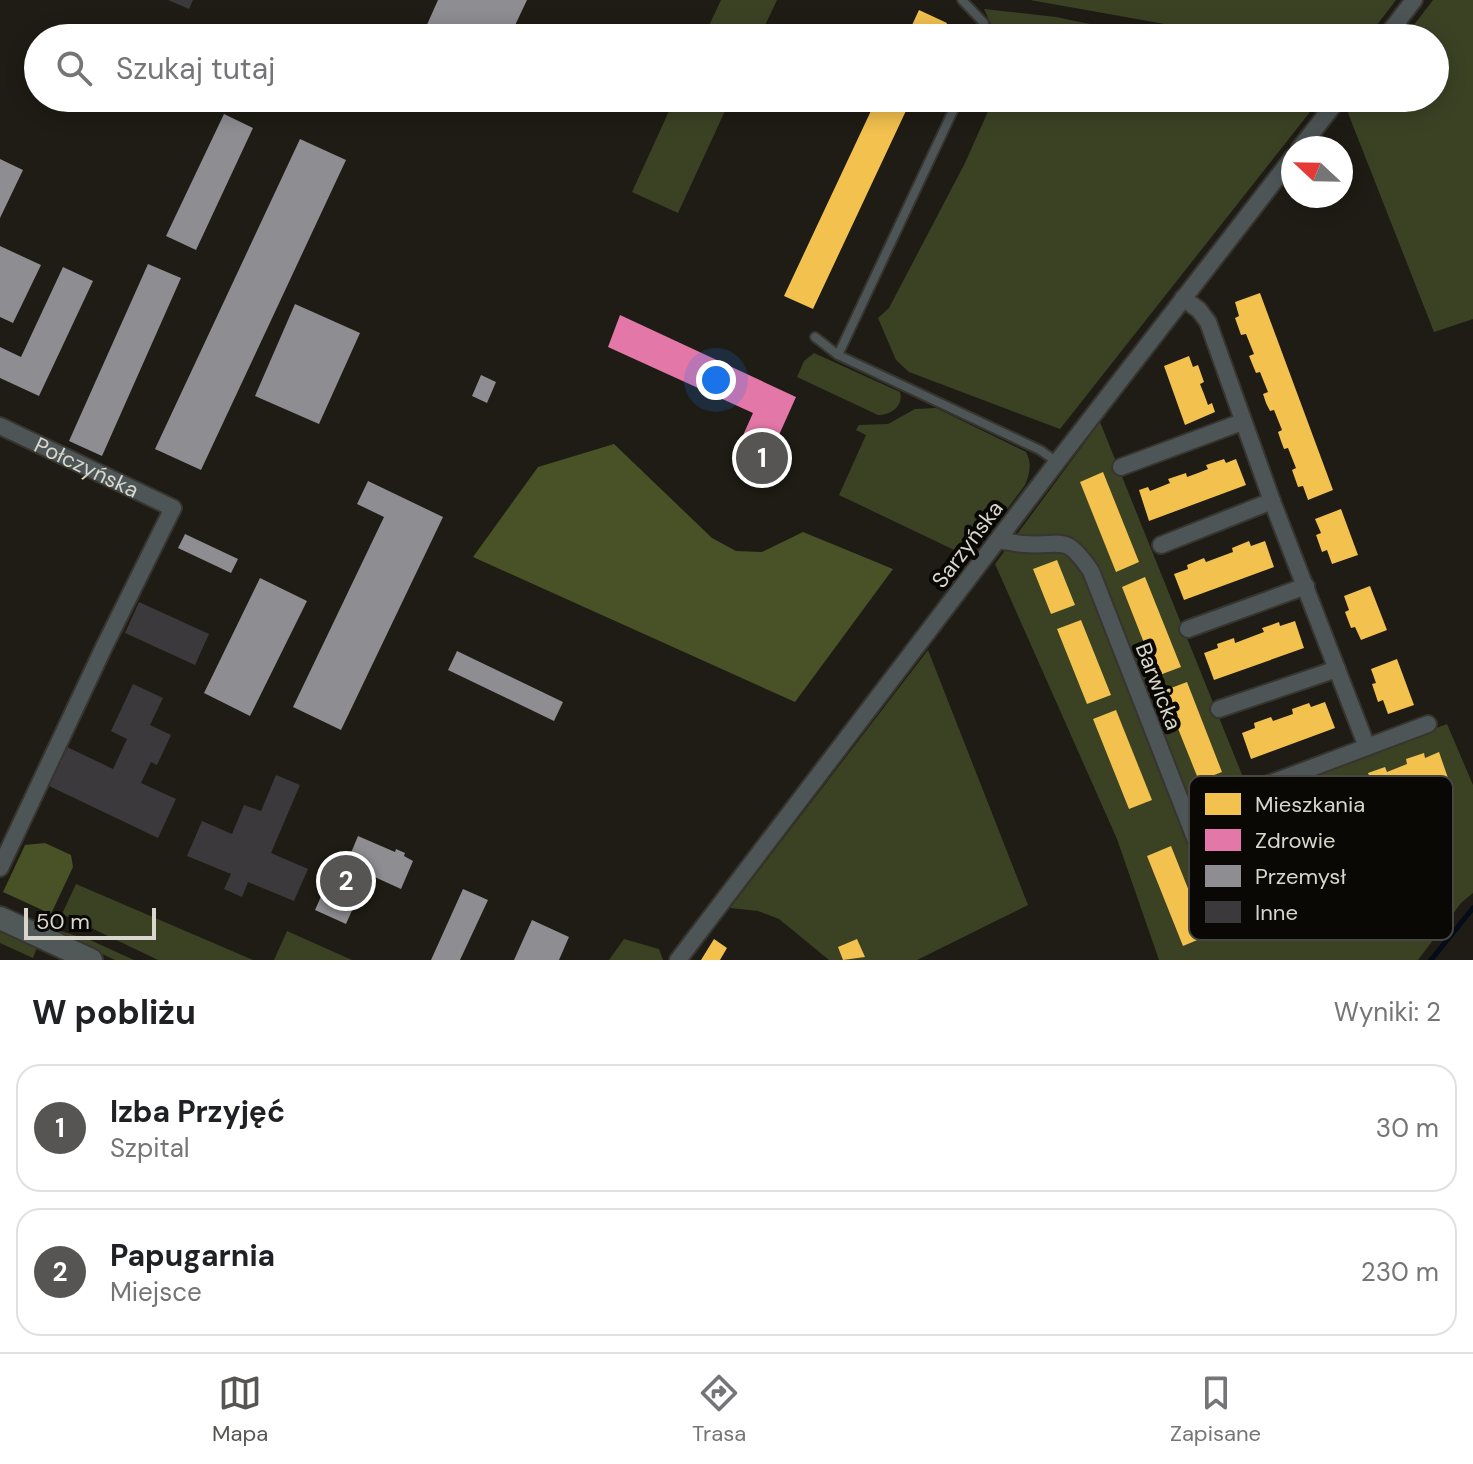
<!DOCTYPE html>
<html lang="pl">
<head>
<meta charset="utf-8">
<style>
	:root { --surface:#fff; --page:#f6f6f6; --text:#202124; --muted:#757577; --line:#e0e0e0; --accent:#565553 }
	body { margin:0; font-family:"DM Sans",sans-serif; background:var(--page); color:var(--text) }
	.compass { position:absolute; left:1281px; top:136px; width:72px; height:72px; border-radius:50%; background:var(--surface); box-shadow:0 4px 20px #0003; rotate:292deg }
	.scale { position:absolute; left:24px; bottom:20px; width:132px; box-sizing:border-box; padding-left:8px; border:4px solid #d9d6cd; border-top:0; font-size:22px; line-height:28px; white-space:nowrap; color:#d9d6cd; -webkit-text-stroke:6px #0a0804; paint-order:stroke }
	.you { position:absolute; left:716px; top:380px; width:28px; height:28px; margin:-20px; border:6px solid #fff; border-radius:50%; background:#1a73e8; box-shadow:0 0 0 12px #1a73e833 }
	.badge { display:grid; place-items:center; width:52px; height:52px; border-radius:50%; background:var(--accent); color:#fff; font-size:26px; font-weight:700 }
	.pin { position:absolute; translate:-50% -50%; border:4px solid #fff; box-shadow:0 2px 8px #0006 }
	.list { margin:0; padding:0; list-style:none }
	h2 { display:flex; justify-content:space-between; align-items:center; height:104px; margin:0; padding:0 32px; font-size:34px }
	h2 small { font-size:26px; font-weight:400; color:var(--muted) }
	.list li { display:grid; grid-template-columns:52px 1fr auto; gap:24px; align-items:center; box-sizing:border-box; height:128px; margin:0 16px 16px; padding:0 16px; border:2px solid var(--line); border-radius:24px }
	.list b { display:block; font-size:30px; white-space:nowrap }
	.list p { margin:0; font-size:26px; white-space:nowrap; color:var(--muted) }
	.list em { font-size:26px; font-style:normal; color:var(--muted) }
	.icon { flex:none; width:44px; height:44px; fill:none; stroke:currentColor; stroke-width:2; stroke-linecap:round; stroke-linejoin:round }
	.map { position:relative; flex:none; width:1473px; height:960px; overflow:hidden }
	.search { position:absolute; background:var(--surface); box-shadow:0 4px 20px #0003; left:24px; right:24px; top:24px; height:88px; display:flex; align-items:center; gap:20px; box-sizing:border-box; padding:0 28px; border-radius:44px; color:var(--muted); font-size:30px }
	.sheet { height:392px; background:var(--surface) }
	nav { display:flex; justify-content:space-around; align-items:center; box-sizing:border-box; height:112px; border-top:2px solid var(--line); background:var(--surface); font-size:22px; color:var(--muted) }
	nav a { display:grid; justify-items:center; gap:4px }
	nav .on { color:var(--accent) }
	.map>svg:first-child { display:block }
	.green { fill:#3b4224 }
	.forest { fill:#485226 }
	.homes { fill:#f2c14e }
	.health { fill:#e377a8 }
	.industry { fill:#8d8d92 }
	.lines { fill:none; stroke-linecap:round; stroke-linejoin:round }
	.stream { stroke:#030c18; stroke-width:5 }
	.building { fill:#3c393c }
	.lane-casing { stroke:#37352f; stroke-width:12 }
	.street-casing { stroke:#37352f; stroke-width:20 }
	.secondary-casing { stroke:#37352f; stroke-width:26 }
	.lane { stroke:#4e5557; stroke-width:8 }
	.street { stroke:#4e5557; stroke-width:16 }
	.secondary { stroke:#515858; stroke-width:22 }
	.labels { text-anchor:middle; stroke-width:8; stroke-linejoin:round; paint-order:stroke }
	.street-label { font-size:22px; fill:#d9d6cd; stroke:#0a0804 }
	.key { fill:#0a0804; stroke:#484640; stroke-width:2 }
	.key-label { font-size:22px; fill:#d9d6cd }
</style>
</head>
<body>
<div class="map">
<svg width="1473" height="960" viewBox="0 0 1473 960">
	<rect width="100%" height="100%" fill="#1e1c14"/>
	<path class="green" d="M721 0H777L759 38H703Z
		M1030 0H1396L1367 38H1243Z
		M1433 0H1473V319L1434 332 1348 113 1359 98H1435V38H1404Z
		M984 9 1056 17 1158 38H1009L994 31Z
		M675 98H731L678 213 632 192Z
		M994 98H1321L1060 429 909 372 896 360 878 318 889 308 965 163Z
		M814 353 900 392C904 406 891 415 878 415L797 377 804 361Z
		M936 408 1026 452C1032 463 1030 473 1025 485L971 558 839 495 866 435 856 430 859 425 888 424 915 409Z
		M1100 422 1251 797 1447 724 1473 785V893L1461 903 1418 960H1159L1117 839 995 564Z
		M928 650 1028 905 917 960H829L779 919 758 911 730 908Z
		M76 884 253 960H158L62 914Z
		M0 927 38 945 33 958 0 943Z
		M57 930 90 940 134 960H115L55 932Z
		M287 931 352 960H274Z
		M624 939 659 949 663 960H609Z"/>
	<path class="forest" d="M614 444 712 538 736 551 762 552 803 532 893 569 795 702 473 557 538 467Z
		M45 843 71 855 73 867 51 914 3 892 25 845Z"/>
	<path class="homes" d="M919 10 947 23 940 38H906Z
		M877 98H912L813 309 784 296Z
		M1260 293 1333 490 1308 500 1303 486 1298 487 1292 470 1296 468 1288 448 1284 449 1281 441 1278 432 1282 430 1274 410 1270 411 1266 403 1263 394 1268 392 1260 372 1256 373 1249 356 1254 354 1246 334 1241 335 1235 318 1239 316 1235 302Z
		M1189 356 1193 367 1198 365 1204 382 1200 384 1204 394 1208 405 1212 403 1215 412 1185 425 1164 366Z
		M1224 459 1226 463 1236 459 1246 485 1149 521 1139 490 1148 487 1150 491 1170 483 1168 479 1186 473 1187 477 1198 473 1208 469 1206 465Z
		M1103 472 1139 562 1116 572 1080 482Z
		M1341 509 1358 555 1332 564 1327 550 1322 552 1316 535 1321 533 1315 519Z
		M1249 541 1251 546 1265 541 1274 567 1184 600 1174 574 1188 569 1187 565 1204 558 1206 562 1233 552 1232 548Z
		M1057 560 1075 605 1051 614 1033 569Z
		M1145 577 1181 667 1157 676 1122 587Z
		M1370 586 1387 630 1361 640 1355 627 1351 628 1345 612 1349 610 1344 596Z
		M1081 620 1111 695 1087 704 1057 629Z
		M1295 621 1304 648 1214 680 1204 653 1218 648 1217 644 1234 638 1235 643 1264 632 1262 628 1271 625 1279 622 1280 626Z
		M1397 659 1414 705 1388 714 1383 700 1378 702 1372 684 1376 683 1371 669Z
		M1187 682 1222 772 1199 781 1163 691Z
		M1325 702 1335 728 1251 759 1242 733 1255 728 1254 723 1271 717 1273 721 1293 714 1292 709 1309 703 1311 707Z
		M1116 710 1152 800 1129 809 1093 719Z
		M1439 752 1448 778 1282 840 1273 814 1286 808 1285 804 1302 798 1304 802 1325 794 1323 790 1340 784 1342 788 1370 778 1368 773 1385 767 1387 772 1407 764 1406 759 1424 753 1425 758Z
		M1171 846 1207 936 1183 946 1147 856Z
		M714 939 727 948 720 960H701Z
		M857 939 865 957 843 960 838 947Z"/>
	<path class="health" d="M620 315 796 397 766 464 736 451 753 413 608 347Z"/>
	<path class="industry" d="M438 0H527L509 38H421Z
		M224 114 253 128 196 250 166 236Z
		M300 139 346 160 201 470 155 449Z
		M0 159 23 170 0 218Z
		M0 246 41 265 13 323 0 317Z
		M148 264 181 278 102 456 69 441Z
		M63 267 93 281 39 396 0 378V347L21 357Z
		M295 304 360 333 319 424 255 396Z
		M481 375 496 382 487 403 472 396Z
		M368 481 443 517 341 730 293 707 384 517 357 504Z
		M185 534 238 559 231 573 178 548Z
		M260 578 307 601 250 716 204 693Z
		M457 651 563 702 554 721 448 670Z
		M358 836 395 852 396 849 405 853 404 856 413 861 401 889 368 874 346 924 315 910 339 856 348 860Z
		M463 889 488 900 460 960H431Z
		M532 920 569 937 559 960H514Z"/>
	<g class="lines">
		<path class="stream" d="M1431 960 1473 908"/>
	</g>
	<path class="building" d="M168 0H193L189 9Z
		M139 602 209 634 195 665 125 633Z
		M133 684 163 698 150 725 171 735 157 765 151 762 141 783 176 799 158 838 47 785 65 746 113 769 127 739 111 731Z
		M276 775 300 785 271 853 308 869 294 901 248 882 242 897 224 889 231 874 187 856 202 821 232 834 244 805 261 811Z"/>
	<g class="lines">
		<g class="lane-casing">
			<path id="lane" d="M962 0 984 23 985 38
				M815 337 838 355 1040 450 1057 462
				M838 355 959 98"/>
		</g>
		<g class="street-casing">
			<g id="street">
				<path d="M1385 38 1414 0"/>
				<path d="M1300 148 1339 98"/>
				<path d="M1183 298 1199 310 1208 322 1272 501 1367 747"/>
				<path id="s1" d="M0 426 173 508 104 647 0 868"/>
				<path d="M1121 467 1242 422"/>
				<path d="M998 540C1007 541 1016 544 1024 544 1064 547 1064 532 1091 571L1225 915"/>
				<path d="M1161 545 1272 501"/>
				<path d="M1188 629 1306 586"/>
				<path d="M1219 709 1337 669"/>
				<path d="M1250 791 1428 724"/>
				<path d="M678 960 1057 462 1293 157"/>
			</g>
		</g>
		<g class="secondary-casing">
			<path id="secondary" d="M0 918 91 960"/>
		</g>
		<use href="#lane" class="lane"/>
		<use href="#street" class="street"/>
		<use href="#secondary" class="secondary"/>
	</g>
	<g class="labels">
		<g class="street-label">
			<text dy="8" stroke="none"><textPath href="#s1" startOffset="96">Połczyńska</textPath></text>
			<text transform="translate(967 544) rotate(-53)" y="8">Sarzyńska</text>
			<text transform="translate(1159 686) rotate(69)" y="8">Barwicka</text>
		</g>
	</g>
	<rect x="1189" y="776" width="264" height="164" rx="12" class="key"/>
	<rect x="1205" y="793" width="36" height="22" fill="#f2c14e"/>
	<rect x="1205" y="829" width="36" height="22" fill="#e377a8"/>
	<rect x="1205" y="865" width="36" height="22" fill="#8d8d92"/>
	<rect x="1205" y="901" width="36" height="22" fill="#3c393c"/>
	<g class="key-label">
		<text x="1255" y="812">Mieszkania</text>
		<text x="1255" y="848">Zdrowie</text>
		<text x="1255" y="884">Przemysł</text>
		<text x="1255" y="920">Inne</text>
	</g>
</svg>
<svg class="compass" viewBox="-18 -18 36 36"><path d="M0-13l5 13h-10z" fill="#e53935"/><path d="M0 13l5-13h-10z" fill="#757577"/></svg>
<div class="scale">50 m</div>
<div class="you"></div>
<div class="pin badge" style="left:762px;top:458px">1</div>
<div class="pin badge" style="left:346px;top:881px">2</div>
<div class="search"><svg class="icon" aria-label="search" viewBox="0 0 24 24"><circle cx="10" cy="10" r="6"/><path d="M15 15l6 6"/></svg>Szukaj tutaj</div>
</div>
<section class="sheet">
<h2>W pobliżu<small>Wyniki: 2</small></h2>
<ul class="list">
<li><span class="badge">1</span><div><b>Izba Przyjęć</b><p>Szpital</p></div><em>30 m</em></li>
<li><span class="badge">2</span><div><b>Papugarnia</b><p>Miejsce</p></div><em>230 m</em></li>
</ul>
</section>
<nav>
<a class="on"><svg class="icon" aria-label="map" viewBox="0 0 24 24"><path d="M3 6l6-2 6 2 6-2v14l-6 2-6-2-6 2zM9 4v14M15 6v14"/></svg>Mapa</a>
<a><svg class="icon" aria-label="directions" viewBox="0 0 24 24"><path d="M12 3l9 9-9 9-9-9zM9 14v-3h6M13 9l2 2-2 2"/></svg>Trasa</a>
<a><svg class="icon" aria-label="saved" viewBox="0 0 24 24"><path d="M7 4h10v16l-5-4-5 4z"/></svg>Zapisane</a>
</nav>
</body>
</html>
